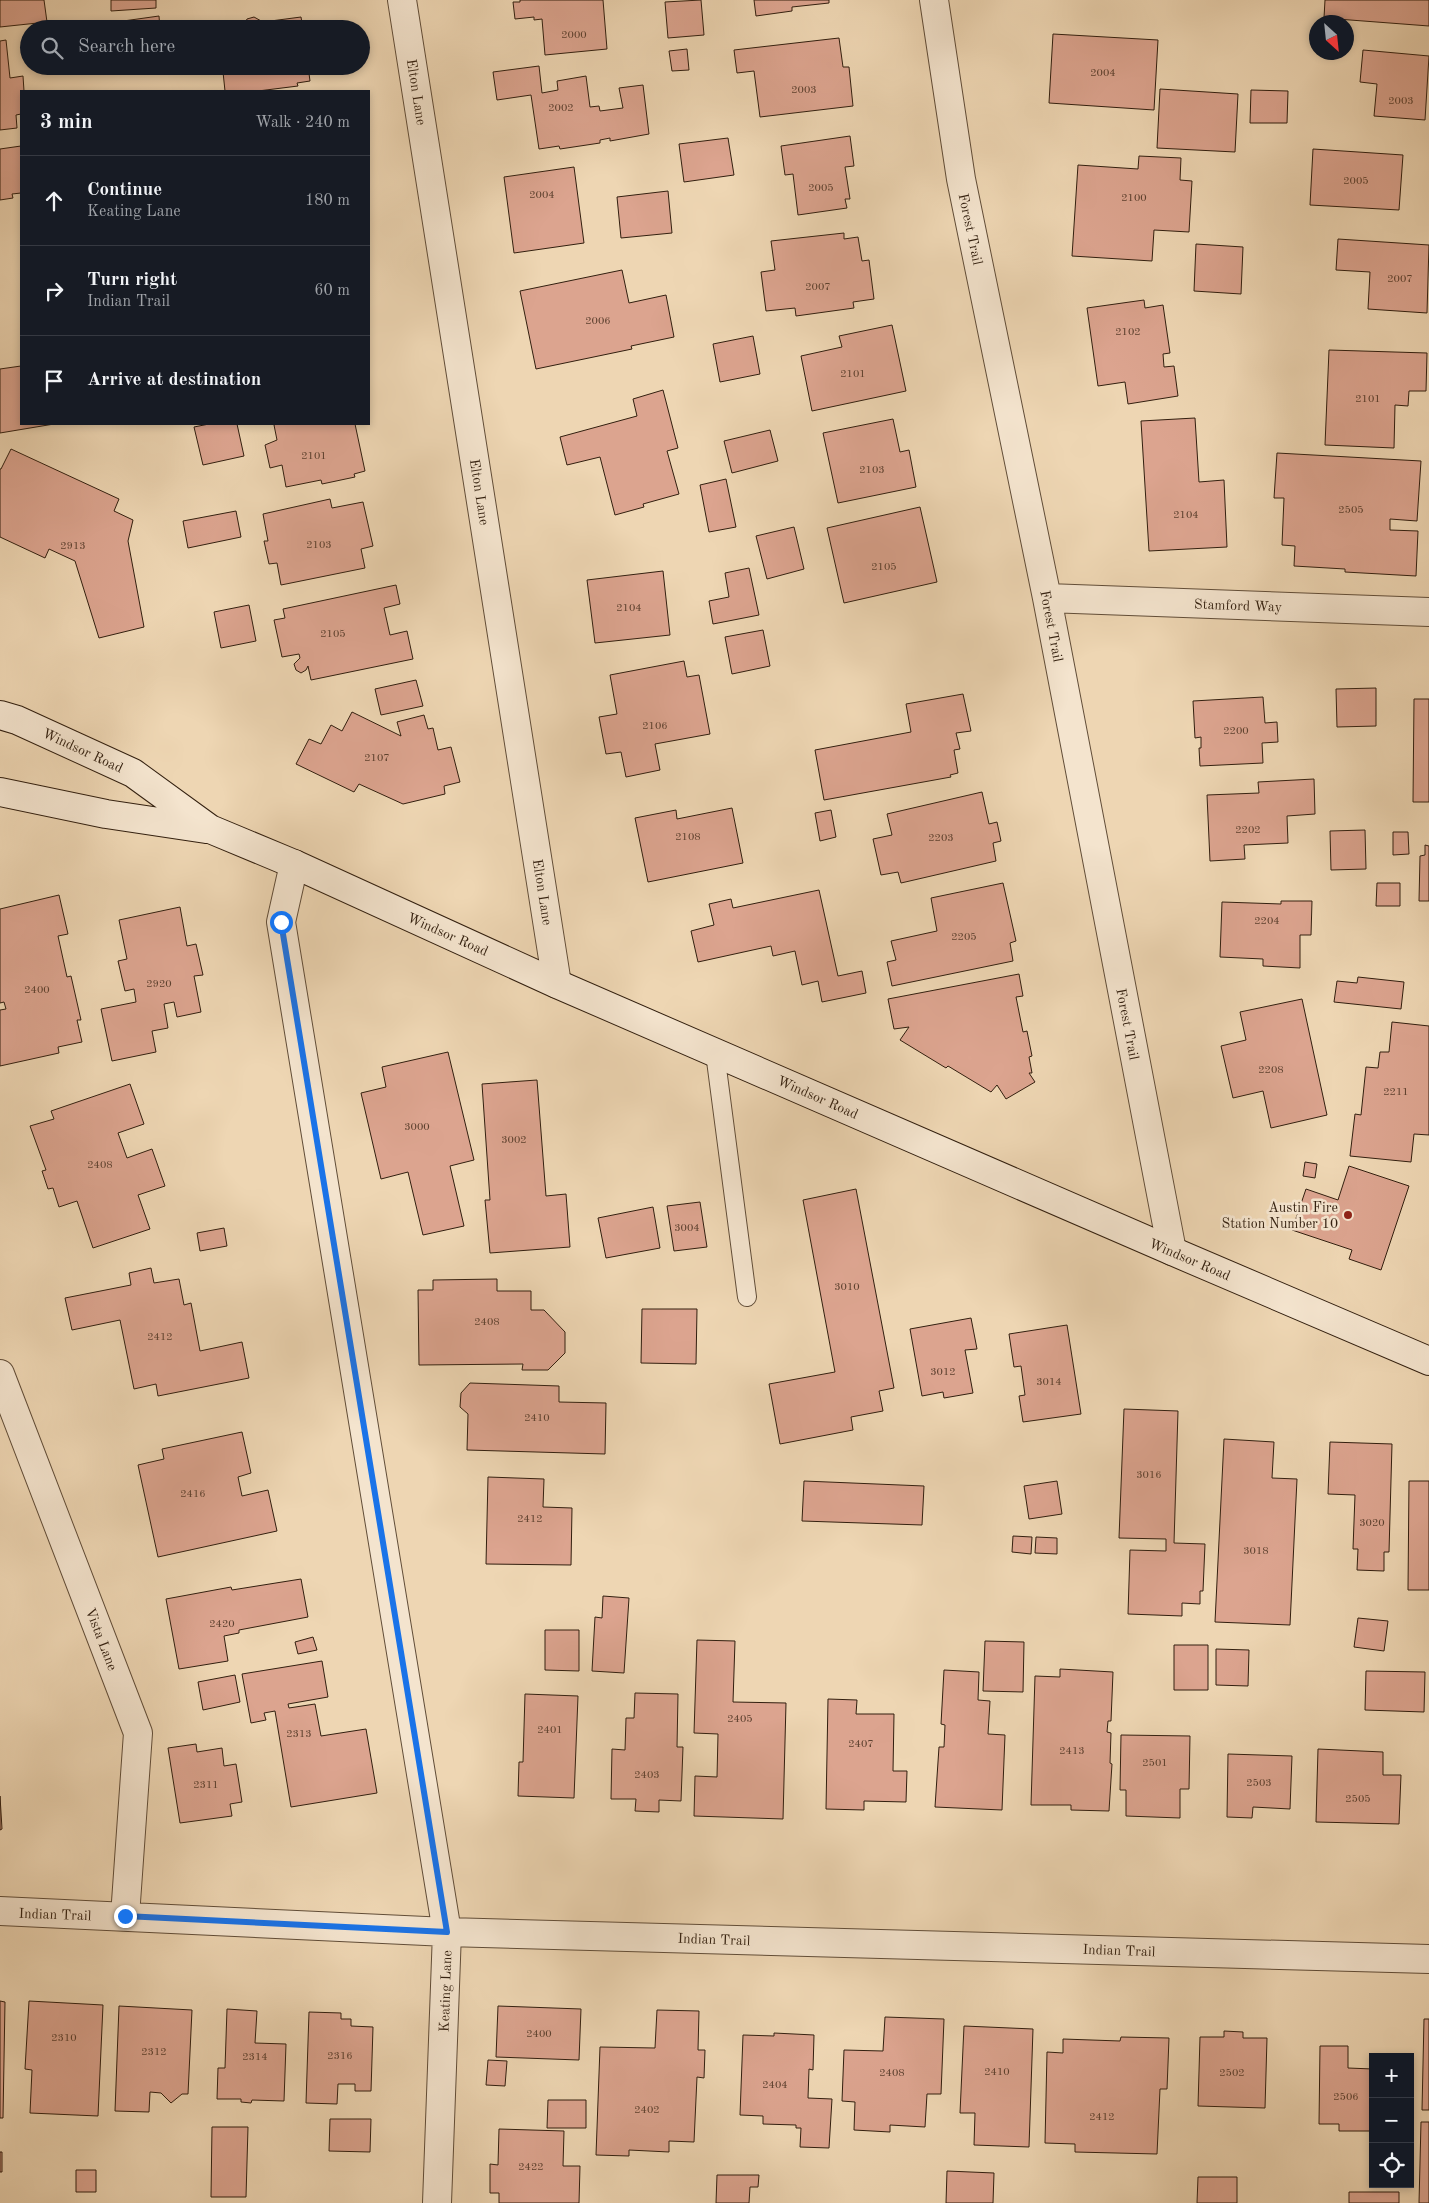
<!DOCTYPE html>
<html lang="en">
<head>
<meta charset="utf-8">
<style>
	:root { --surface:#171b24; --page:#242831; --text:#f1f3f6; --muted:#9ea1a6; --line:#363941 }
	body { margin:0; font-family:"Old Standard TT",serif; background:var(--page); color:var(--text) }
	.controls { position:absolute; right:15px; bottom:15px; display:grid; overflow:hidden; border-radius:0px; box-shadow:0 2px 8px #0003 }
	.controls button { width:45px; height:45px; display:grid; place-items:center; padding:0; border:0; border-bottom:1px solid var(--line); background:var(--surface); color:var(--text); font:25px sans-serif }
	.compass { position:absolute; left:1309px; top:15px; width:45px; height:45px; border-radius:50%; background:var(--surface); box-shadow:0 2px 8px #0003; rotate:153deg }
	.stop { position:absolute; width:15px; height:15px; margin:-11px; border:4px solid #1a73e8; border-radius:50%; background:#fff }
	.stop.end { background:#1a73e8; border-color:#fff; box-shadow:0 1px 5px #0008 }
	.list { margin:0; padding:0; list-style:none }
	h2 { display:flex; justify-content:space-between; align-items:center; height:65px; margin:0; padding:0 20px; font-size:21px }
	h2 small { font-size:16px; font-weight:400; color:var(--muted) }
	.list li { display:grid; grid-template-columns:32px 1fr auto; gap:15px; align-items:center; box-sizing:border-box; height:90px; padding:0 20px; border-top:1px solid var(--line) }
	.list b { display:block; font-size:19px; white-space:nowrap }
	.list p { margin:0; font-size:16px; white-space:nowrap; color:var(--muted) }
	.list em { font-size:16px; font-style:normal; color:var(--muted) }
	.icon { flex:none; width:28px; height:28px; fill:none; stroke:currentColor; stroke-width:2; stroke-linecap:round; stroke-linejoin:round }
	.map { position:relative; flex:none; width:1429px; height:2203px; overflow:hidden }
	.search { position:absolute; background:var(--surface); box-shadow:0 2px 8px #0003; left:20px; top:20px; width:350px; height:55px; display:flex; align-items:center; gap:12px; box-sizing:border-box; padding:0 18px; border-radius:28px; color:var(--muted); font-size:19px }
	.panel { position:absolute; background:var(--surface); box-shadow:0 2px 8px #0003; left:20px; top:90px; width:350px; height:335px; border-radius:0px }
	.map>svg:first-child { display:block }
	.building { fill:#dca48f; stroke:#321f0f }
	.lines { fill:none; stroke-linecap:round; stroke-linejoin:round }
	.lane-casing { stroke:#614d38; stroke-width:20 }
	.street-casing { stroke:#614d38; stroke-width:30 }
	.secondary-casing { stroke:#321f0f; stroke-width:30 }
	.lane { stroke:#f4e4ce; stroke-width:18 }
	.street { stroke:#f4e4ce; stroke-width:28 }
	.secondary { stroke:#f4e4ce; stroke-width:28 }
	.route { stroke:#1a73e8; stroke-width:6 }
	.poi-dot { fill:#8f2418; stroke:#f4e4ce; stroke-width:2 }
	.labels { text-anchor:middle; stroke-width:5; stroke-linejoin:round; paint-order:stroke }
	.number-label { font-size:11px; fill:#5c402f }
	.street-label { font-size:14px; fill:#321f0f; stroke:#f4e4ce }
	.poi-label { font-size:14px; fill:#321f0f; stroke:#f4e4ce; text-anchor:end }
</style>
</head>
<body>
<div class="map">
<svg width="1429" height="2203" viewBox="0 0 1429 2203">
	<rect width="100%" height="100%" fill="#eed6b3"/>
	<filter id="stains"><feTurbulence type="fractalNoise" baseFrequency=".004" numOctaves="4"/><feColorMatrix values="0 0 0 0 .2 0 0 0 0 .09 0 0 0 0 .02 0 0 0 .5 -.17"/></filter>
	<radialGradient id="worn" r=".72"><stop offset=".6" stop-color="#630" stop-opacity="0"/><stop offset="1" stop-color="#630" stop-opacity=".3"/></radialGradient>
	<path class="building" d="M0 0H44L47 22 0 27Z
		M111 0H156V8L111 11Z
		M520 0H603L607 49 545 55 542 19 534 20V17L515 19 513 2H520Z
		M701 0 704 35 668 38 665 2Z
		M754 0H829V3L792 7V11L756 16Z
		M1325 0H1429V26L1324 18Z
		M159 16 160 29H110L109 23Z
		M254 17 263 22 301 17 303 29H212L244 25 247 19Z
		M1053 34 1158 40 1154 110 1049 103Z
		M839 38 843 67H849L853 106 760 117 754 71 737 73 734 50Z
		M6 40 10 78 23 76 24 91H21V114L16 115 17 128 0 130V41Z
		M687 49 689 70 672 71 669 51Z
		M1363 50 1429 56 1425 120 1374 116 1377 84 1360 82Z
		M217 66H308L310 81 297 83 298 86 258 91H225L223 72 218 73Z
		M539 66 542 93 558 90 557 81 586 76 590 107 599 106 600 111 623 108 619 88 643 85 649 134 610 141V138L600 140V143L560 149 559 146 539 149 531 95 497 100 493 72Z
		M1160 89 1238 94 1235 152 1157 148Z
		M1251 90 1288 91 1287 123H1250Z
		M850 136 854 166 845 167 850 199H845L847 208 798 215 793 174 785 175 781 146Z
		M728 138 734 175 684 182 679 144Z
		M21 146V193L12 194 13 198 0 200V149Z
		M1313 149 1403 155 1399 210 1310 205Z
		M1139 156 1181 158 1180 180 1192 181 1189 232 1154 230 1152 261 1072 256 1078 165 1138 169Z
		M574 167 584 243 514 253 504 177Z
		M668 191 672 233 621 238 617 197Z
		M844 233V239L858 237 862 261 869 260 874 299 853 302 854 308 796 316 795 308 766 311 761 272 775 270 771 241Z
		M1338 239 1429 245 1427 313 1368 309 1370 272 1336 270Z
		M1196 244 1243 247 1241 294 1194 291Z
		M622 270 629 303 666 295 674 337 631 346 632 349 536 369 520 291Z
		M1144 300 1145 308 1163 305 1170 353 1163 354 1164 367 1174 366 1178 396 1128 404 1125 382 1098 386 1087 308Z
		M892 325 906 391 812 411 801 356 842 347 839 336Z
		M753 336 760 374 720 382 713 344Z
		M1329 350 1427 353 1426 391H1409L1408 406 1395 405 1394 448 1325 445Z
		M21 366V424H54L0 433V369Z
		M663 390 678 448 667 451 679 494 643 504 644 507 615 515 600 457 567 465 560 437 637 416 633 399Z
		M1195 418 1199 482 1224 480 1227 547 1149 551 1141 421Z
		M893 419 900 452 909 450 916 487 838 503 823 433Z
		M209 424H237L244 456 203 465 194 427Z
		M276 424H355L365 471 354 474 355 477 322 484 321 480 286 487 282 465 270 468 265 445 277 440 274 425Z
		M770 430 778 461 732 473 724 441Z
		M11 449 119 499 114 511 133 520 128 541 144 627 99 638 75 561 49 549 45 558 0 537V469H1Z
		M1277 453 1421 461 1417 521 1390 519V530L1418 531 1416 576 1345 572V569L1294 566 1295 546 1282 545 1284 498H1274Z
		M726 479 736 527 709 532 700 485Z
		M330 499 332 508 363 502 373 546 361 549 365 568 281 585 277 563 269 564 264 541H268L263 514Z
		M920 507 937 582 844 603 827 528Z
		M236 511 241 537 188 548 183 521Z
		M794 527 804 569 767 579 756 536Z
		M749 568 759 615 713 624 709 601 729 597 725 573Z
		M663 571 670 635 595 643 587 580Z
		M396 585 400 604 384 608 390 635 407 631 413 659 311 680 308 666 306 670 301 673 296 670 294 664 300 658 299 654 282 657 274 620 285 618 283 609Z
		M249 605 256 641 221 648 214 612Z
		M763 630 770 666 732 674 725 637Z
		M684 661 687 677 699 675 710 734 655 744 660 770 626 777 621 752 606 754 599 717 617 714 610 675Z
		M416 680 423 706 381 715 375 689Z
		M1376 688V726L1337 727 1336 689Z
		M963 694 971 731 956 733 960 749 954 750 958 773 950 775 951 777 824 800 815 750 911 732 906 704Z
		M1263 697 1265 723 1277 722 1278 742 1262 743 1263 763 1200 766 1199 748H1201V737L1195 738 1193 701Z
		M1414 699H1429V802H1413Z
		M352 712 401 736 397 722 424 715 428 729 433 728 438 750 451 747 460 782 444 786 445 794 403 804 359 784 354 792 296 764 309 739 321 744 331 725 342 731Z
		M1314 779 1315 814 1287 816 1288 843 1244 845 1245 859 1210 861 1207 795 1259 793 1258 782Z
		M982 792 989 824 997 822 1001 841 993 843 996 861 901 883 898 872 881 875 873 839 892 835 887 814Z
		M732 808 743 863 648 882 635 818 676 810 677 819Z
		M831 810 836 837 820 841 815 813Z
		M1365 830 1366 869 1331 870 1330 831Z
		M1393 832H1408L1409 854 1393 855Z
		M1425 845 1429 846V901H1419L1420 856 1425 855Z
		M1003 883 1016 941 1010 943 1013 961 892 986 887 962 896 960 891 941 937 931 931 898Z
		M1377 883H1400V906H1376Z
		M819 890 838 976 862 971 866 993 822 1002 818 981 802 985 795 951 773 956 771 946 698 962 691 931 714 925 709 904 731 899 733 908Z
		M59 895 68 934 58 936 67 977 71 976 81 1020H77L82 1042 58 1047 59 1053 0 1066V1010L6 1009 4 1002 0 1003V909Z
		M1281 901H1312L1311 935H1300V968L1263 966V959L1220 957 1222 902 1281 904Z
		M180 907 187 946 196 944 203 975 194 976 201 1012 177 1017 174 1002 164 1004 168 1028 152 1031 156 1052 112 1061 101 1009 136 1002 134 989 125 991 118 961 127 959 119 920Z
		M1019 974 1023 996 1016 997 1023 1032 1027 1031 1032 1056 1029 1057 1032 1073H1029L1035 1082 1006 1099 997 1085 991 1092 948 1066 946 1068 900 1040 909 1027 894 1029 888 999Z
		M1358 977 1404 982 1401 1009 1334 1002 1337 981 1357 983Z
		M1302 999 1327 1115 1271 1128 1263 1091 1233 1098 1221 1046 1246 1040 1240 1012Z
		M1392 1022 1429 1026V1135L1414 1134 1411 1162 1350 1156 1355 1114 1361 1115 1366 1067 1378 1068 1380 1052H1389Z
		M448 1052 474 1160 450 1166 464 1226 423 1235 408 1172 381 1179 361 1093 386 1087 382 1067Z
		M537 1080 546 1196 566 1194 570 1247 490 1253 485 1200H490L482 1084Z
		M130 1084 144 1124 118 1133 127 1158 152 1149 165 1186 138 1195 150 1229 93 1248 77 1201 59 1207 53 1188 48 1189 42 1171 46 1170 30 1126 54 1119 51 1111Z
		M1305 1162 1317 1164 1315 1178 1303 1176Z
		M1349 1166 1409 1186 1381 1270 1349 1259 1352 1250 1292 1230 1306 1189 1338 1200Z
		M856 1189 894 1388 879 1391 883 1411 851 1417 853 1430 780 1444 769 1384 835 1372 803 1200Z
		M700 1202 707 1247 674 1251 667 1206Z
		M653 1207 660 1248 606 1258 598 1218Z
		M224 1228 227 1246 200 1251 197 1233Z
		M151 1268 154 1283 179 1279 184 1305 191 1303 200 1351 242 1342 249 1378 158 1396 156 1384 134 1389 120 1320 72 1330 65 1298 131 1285 129 1273Z
		M497 1279V1291H531V1310H544L565 1332V1353L548 1370H522L523 1364 419 1365 418 1290H433V1280Z
		M642 1309H697L696 1364 641 1363Z
		M971 1318 977 1349 965 1350 973 1393 944 1398 943 1392 922 1396 910 1329Z
		M1067 1325 1081 1414 1023 1422 1019 1396 1025 1395 1021 1366 1014 1367 1009 1334Z
		M470 1383 559 1386V1402L606 1403 605 1454 467 1450 468 1414 460 1407 461 1393Z
		M1124 1409 1178 1411 1174 1543 1205 1544 1203 1591H1200V1604L1182 1603V1616L1128 1614 1130 1550 1166 1551V1539L1119 1538Z
		M242 1432 251 1473 238 1477 242 1496 268 1490 277 1531 158 1557 138 1465 164 1459 162 1449Z
		M1224 1439 1274 1442 1272 1478 1297 1479 1290 1625 1215 1622Z
		M1330 1442 1392 1444 1389 1552H1384V1571L1357 1570 1358 1549H1353L1355 1495 1328 1494Z
		M488 1477 544 1479 543 1507 572 1508 571 1565 486 1564Z
		M804 1481 924 1486 922 1525 802 1521Z
		M1057 1481 1062 1514 1029 1519 1024 1486Z
		M1409 1481H1429V1590H1408Z
		M1013 1536 1032 1537 1031 1554 1012 1552Z
		M1036 1537 1057 1538V1554L1035 1553Z
		M301 1579 308 1617 239 1630V1633L224 1636 228 1661 179 1669 166 1599 231 1587 232 1590Z
		M603 1596 629 1598 624 1673 592 1671 595 1617 602 1618Z
		M1358 1618 1388 1621 1384 1651 1354 1647Z
		M545 1630H579V1671L545 1670Z
		M313 1637 317 1650 298 1654 295 1642Z
		M697 1640 735 1641 733 1702 786 1703 783 1819 694 1816 695 1776 717 1777 718 1734 694 1733Z
		M985 1641 1024 1642 1023 1692 983 1691Z
		M1174 1645H1208V1690H1174Z
		M1216 1649 1249 1650 1248 1686 1216 1685Z
		M322 1661 328 1697 288 1704 289 1708 315 1704 321 1736 366 1729 377 1793 291 1807 275 1711 264 1713 266 1720 251 1723 242 1674Z
		M1060 1669 1113 1672 1111 1721H1108L1107 1732 1111 1733 1110 1763 1112 1764 1109 1811 1071 1810V1805H1031L1035 1676 1060 1677Z
		M944 1670 979 1672 978 1700 990 1701 988 1734 1005 1735 1002 1810 935 1807 939 1747H944L945 1725 941 1724Z
		M1366 1671 1425 1672 1424 1712 1365 1710Z
		M235 1675 240 1702 203 1710 198 1682Z
		M635 1693 678 1694 677 1747H683L681 1801 659 1800V1812L635 1811 636 1799H611L612 1749 625 1750 626 1718H634Z
		M525 1694 578 1696 574 1798 518 1796 519 1762H523Z
		M828 1699 857 1700 856 1714H894L893 1771H907L906 1802 864 1801V1810L826 1809Z
		M1121 1735 1190 1736 1189 1789H1180V1818L1126 1816V1790H1120Z
		M196 1744 197 1752 222 1748 224 1766 236 1764 242 1802 230 1804 232 1816 180 1823 168 1748Z
		M1318 1749 1383 1752V1775H1401L1399 1824 1316 1822Z
		M1228 1754 1292 1756 1290 1809 1253 1807 1252 1818 1227 1817Z
		M0 1796 2 1829 0 1830Z
		M0 2001 5 2002 3 2118H0Z
		M29 2001 103 2005 98 2116 30 2113 32 2070 25 2069Z
		M119 2006 192 2010 188 2094H182L171 2103 161 2093 150 2092 149 2112 115 2111Z
		M498 2006 581 2009 579 2060 496 2057Z
		M227 2009 257 2011 255 2043 286 2044 284 2101 252 2100 251 2103 241 2102V2099H217L218 2068H225Z
		M657 2010 699 2011 698 2050H705L704 2078 697 2077 694 2142 669 2141V2152L629 2150V2156L596 2155 600 2047 655 2048Z
		M309 2012 341 2013V2019H351V2026L373 2027 371 2091H355V2084H338L337 2104 306 2103Z
		M885 2017 944 2019 941 2094H927L925 2127 890 2125V2132L854 2130 855 2102 842 2101 844 2050 883 2051Z
		M1424 2019H1429V2110H1422Z
		M964 2026 1033 2029 1029 2147 974 2145 975 2113H960Z
		M1224 2031 1243 2032V2038H1267L1265 2108 1198 2106 1200 2037H1224Z
		M774 2033 814 2035 813 2070 809 2069 808 2098 832 2099 829 2148 800 2147 801 2128H796V2125L763 2124V2116L740 2115 743 2035 774 2036Z
		M1121 2037 1169 2038 1167 2089H1160L1157 2154 1075 2152V2144L1045 2143 1047 2052 1063 2053V2039L1120 2041Z
		M1320 2046H1348V2068L1373 2069V2131H1339V2124H1319Z
		M488 2060 507 2061 505 2086 486 2085Z
		M548 2100H586V2128H547Z
		M330 2119H371L370 2152 329 2151Z
		M1421 2122H1429V2203H1419Z
		M212 2127H248L246 2197H211Z
		M499 2129 564 2131 563 2166H580L579 2203H499V2193H490V2164L498 2165Z
		M0 2152H2V2172H0Z
		M76 2170H96V2192H76Z
		M947 2171 994 2173 993 2203H946Z
		M717 2175H759L758 2187H750L749 2203H716Z
		M1198 2177H1237V2203H1197Z
		M1349 2192H1399V2203H1349Z"/>
	<g class="lines">
		<g class="lane-casing">
			<path id="lane" d="M715 1053 747 1297"/>
		</g>
		<g class="street-casing">
			<path id="street" d="M402 0 557 984
				M934 0 961 179 1047 598 1172 1251
				M1047 598 1429 612
				M294 864 281 922 447 1932 437 2203
				M0 1374 138 1733 125 1916
				M0 1911 447 1932 1429 1959"/>
		</g>
		<g class="secondary-casing">
			<path id="secondary" d="M0 715 17 720 133 773 210 829 294 864 557 984 1172 1251 1429 1361
				M0 792 106 814 206 829"/>
		</g>
		<use href="#lane" class="lane"/>
		<use href="#street" class="street"/>
		<use href="#secondary" class="secondary"/>
	</g>
	<g class="lines">
		<path class="route" d="M125 1916 447 1932 281 922"/>
	</g>
	<circle class="poi-dot" cx="1348" cy="1215" r="5"/>
	<g class="labels">
		<g class="number-label">
			<text x="574" y="38">2000</text>
			<text x="1103" y="76">2004</text>
			<text x="804" y="93">2003</text>
			<text x="1401" y="104">2003</text>
			<text x="561" y="111">2002</text>
			<text x="1356" y="184">2005</text>
			<text x="821" y="191">2005</text>
			<text x="542" y="198">2004</text>
			<text x="1134" y="201">2100</text>
			<text x="1400" y="282">2007</text>
			<text x="818" y="290">2007</text>
			<text x="598" y="324">2006</text>
			<text x="1128" y="335">2102</text>
			<text x="853" y="377">2101</text>
			<text x="1368" y="402">2101</text>
			<text x="314" y="459">2101</text>
			<text x="872" y="473">2103</text>
			<text x="1351" y="513">2505</text>
			<text x="1186" y="518">2104</text>
			<text x="319" y="548">2103</text>
			<text x="73" y="549">2913</text>
			<text x="884" y="570">2105</text>
			<text x="629" y="611">2104</text>
			<text x="333" y="637">2105</text>
			<text x="655" y="729">2106</text>
			<text x="1236" y="734">2200</text>
			<text x="377" y="761">2107</text>
			<text x="1248" y="833">2202</text>
			<text x="688" y="840">2108</text>
			<text x="941" y="841">2203</text>
			<text x="1267" y="924">2204</text>
			<text x="964" y="940">2205</text>
			<text x="159" y="987">2920</text>
			<text x="37" y="993">2400</text>
			<text x="1271" y="1073">2208</text>
			<text x="1396" y="1095">2211</text>
			<text x="417" y="1130">3000</text>
			<text x="514" y="1143">3002</text>
			<text x="100" y="1168">2408</text>
			<text x="687" y="1231">3004</text>
			<text x="847" y="1290">3010</text>
			<text x="487" y="1325">2408</text>
			<text x="160" y="1340">2412</text>
			<text x="943" y="1375">3012</text>
			<text x="1049" y="1385">3014</text>
			<text x="537" y="1421">2410</text>
			<text x="1149" y="1478">3016</text>
			<text x="193" y="1497">2416</text>
			<text x="530" y="1522">2412</text>
			<text x="1372" y="1526">3020</text>
			<text x="1256" y="1554">3018</text>
			<text x="222" y="1627">2420</text>
			<text x="740" y="1722">2405</text>
			<text x="550" y="1733">2401</text>
			<text x="299" y="1737">2313</text>
			<text x="861" y="1747">2407</text>
			<text x="1072" y="1754">2413</text>
			<text x="1155" y="1766">2501</text>
			<text x="647" y="1778">2403</text>
			<text x="1259" y="1786">2503</text>
			<text x="206" y="1788">2311</text>
			<text x="1358" y="1802">2505</text>
			<text x="539" y="2037">2400</text>
			<text x="64" y="2041">2310</text>
			<text x="154" y="2055">2312</text>
			<text x="340" y="2059">2316</text>
			<text x="255" y="2060">2314</text>
			<text x="997" y="2075">2410</text>
			<text x="892" y="2076">2408</text>
			<text x="1232" y="2076">2502</text>
			<text x="775" y="2088">2404</text>
			<text x="1346" y="2100">2506</text>
			<text x="647" y="2113">2402</text>
			<text x="1102" y="2120">2412</text>
			<text x="531" y="2170">2422</text>
		</g>
		<g class="street-label">
			<text transform="translate(417 92) rotate(81)" y="5">Elton Lane</text>
			<text transform="translate(971 229) rotate(78)" y="5">Forest Trail</text>
			<text transform="translate(480 492) rotate(81)" y="5">Elton Lane</text>
			<text transform="translate(1238 605) rotate(2)" y="5">Stamford Way</text>
			<text transform="translate(1052 626) rotate(79)" y="5">Forest Trail</text>
			<text transform="translate(83 750) rotate(25)" y="5">Windsor Road</text>
			<text transform="translate(543 892) rotate(81)" y="5">Elton Lane</text>
			<text transform="translate(448 934) rotate(24)" y="5">Windsor Road</text>
			<text transform="translate(1128 1024) rotate(79)" y="5">Forest Trail</text>
			<text transform="translate(818 1097) rotate(24)" y="5">Windsor Road</text>
			<text transform="translate(1190 1259) rotate(23)" y="5">Windsor Road</text>
			<text transform="translate(102 1639) rotate(69)" y="5">Vista Lane</text>
			<text transform="translate(55 1914) rotate(2)" y="5">Indian Trail</text>
			<text transform="translate(714 1939) rotate(2)" y="5">Indian Trail</text>
			<text transform="translate(1119 1950) rotate(2)" y="5">Indian Trail</text>
			<text transform="translate(445 1991) rotate(-88)" y="5">Keating Lane</text>
		</g>
		<g class="poi-label">
			<text x="1338" y="1212">Austin Fire<tspan x="1338" dy="16">Station Number 10</tspan></text>
		</g>
	</g>
	<rect width="100%" height="100%" filter="url(#stains)"/>
	<rect width="100%" height="100%" fill="url(#worn)"/>
</svg>
<div class="controls">
<button>+</button>
<button>−</button>
<button><svg class="icon" aria-label="locate" viewBox="0 0 24 24"><circle cx="12" cy="12" r="6"/><path d="M12 2v4M12 18v4M2 12h4M18 12h4"/></svg></button>
</div>
<svg class="compass" viewBox="-18 -18 36 36"><path d="M0-13l5 13h-10z" fill="#e53935"/><path d="M0 13l5-13h-10z" fill="#9ea1a6"/></svg>
<div class="stop" style="left:281px;top:922px"></div>
<div class="stop end" style="left:125px;top:1916px"></div>
<div class="search"><svg class="icon" aria-label="search" viewBox="0 0 24 24"><circle cx="10" cy="10" r="6"/><path d="M15 15l6 6"/></svg>Search here</div>
<section class="panel">
<h2>3 min<small>Walk · 240 m</small></h2>
<ul class="list">
<li><svg class="icon" aria-label="ahead" viewBox="0 0 24 24"><path d="M12 20V5M6 11l6-6 6 6"/></svg><div><b>Continue</b><p>Keating Lane</p></div><em>180 m</em></li>
<li><svg class="icon" aria-label="right" viewBox="0 0 24 24"><path d="M7 20v-9h11M14 6l5 5-5 5"/></svg><div><b>Turn right</b><p>Indian Trail</p></div><em>60 m</em></li>
<li><svg class="icon" aria-label="arrive" viewBox="0 0 24 24"><path d="M6 21V4h12l-3 4 3 4H6"/></svg><div><b>Arrive at destination</b></div></li>
</ul>
</section>
</div>
</body>
</html>
